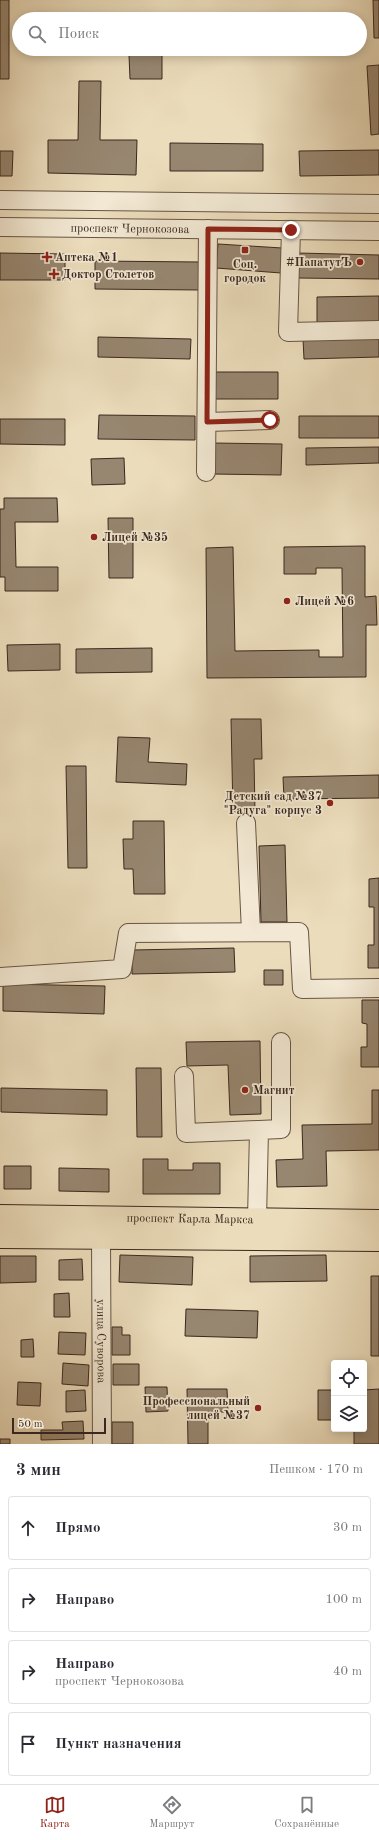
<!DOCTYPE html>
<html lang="ru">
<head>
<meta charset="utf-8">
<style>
	:root { --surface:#fff; --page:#f7f7f7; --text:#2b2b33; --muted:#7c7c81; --line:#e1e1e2; --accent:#8f2418 }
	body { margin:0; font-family:"Old Standard TT",serif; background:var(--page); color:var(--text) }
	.controls { position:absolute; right:12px; bottom:12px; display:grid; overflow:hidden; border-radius:4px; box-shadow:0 2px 10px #0003 }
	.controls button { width:36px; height:36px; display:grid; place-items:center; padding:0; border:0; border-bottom:1px solid var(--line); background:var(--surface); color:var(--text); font:20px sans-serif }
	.scale { position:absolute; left:12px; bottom:10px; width:94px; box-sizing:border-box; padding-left:4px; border:2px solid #3b281e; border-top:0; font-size:11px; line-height:14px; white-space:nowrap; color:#3b281e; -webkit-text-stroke:3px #f2e8d3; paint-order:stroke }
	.stop { position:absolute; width:12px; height:12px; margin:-9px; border:3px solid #8f2418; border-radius:50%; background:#fff }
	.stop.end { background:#8f2418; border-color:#fff; box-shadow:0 1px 4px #0008 }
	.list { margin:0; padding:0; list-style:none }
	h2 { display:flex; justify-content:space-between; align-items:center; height:52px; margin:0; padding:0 16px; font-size:17px }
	h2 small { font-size:13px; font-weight:400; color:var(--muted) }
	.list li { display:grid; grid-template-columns:26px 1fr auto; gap:12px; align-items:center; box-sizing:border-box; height:64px; margin:0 8px 8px; padding:0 8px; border:1px solid var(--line); border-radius:4px }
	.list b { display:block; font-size:15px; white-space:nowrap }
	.list p { margin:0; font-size:13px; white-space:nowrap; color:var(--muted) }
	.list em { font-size:13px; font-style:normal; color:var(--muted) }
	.icon { flex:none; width:22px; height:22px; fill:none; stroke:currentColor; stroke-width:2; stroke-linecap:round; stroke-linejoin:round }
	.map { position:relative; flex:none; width:379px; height:1444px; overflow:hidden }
	.search { position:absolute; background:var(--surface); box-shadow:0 2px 10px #0003; left:12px; right:12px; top:12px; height:44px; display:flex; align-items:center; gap:10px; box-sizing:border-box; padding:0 14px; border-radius:22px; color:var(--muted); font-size:15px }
	.sheet { height:340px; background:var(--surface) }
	nav { display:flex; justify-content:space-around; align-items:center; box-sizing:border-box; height:56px; border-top:1px solid var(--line); background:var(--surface); font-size:11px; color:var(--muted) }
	nav a { display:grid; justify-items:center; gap:2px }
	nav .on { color:var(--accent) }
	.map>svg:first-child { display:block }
	.building { fill:#978670; stroke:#3b281e }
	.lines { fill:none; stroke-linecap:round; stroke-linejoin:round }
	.minor-casing { stroke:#675545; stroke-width:20 }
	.major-casing { stroke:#3b281e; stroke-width:24 }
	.minor { stroke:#f2e8d3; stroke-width:18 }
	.major { stroke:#ebdcbb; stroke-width:22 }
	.route { stroke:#8f2418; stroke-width:5 }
	.poi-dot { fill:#8f2418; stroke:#f2e8d3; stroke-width:1.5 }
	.labels { text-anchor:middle; stroke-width:3.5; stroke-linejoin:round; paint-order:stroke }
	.street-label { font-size:12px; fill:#3b281e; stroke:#f2e8d3 }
	.poi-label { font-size:12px; font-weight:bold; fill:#3b281e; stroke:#f2e8d3; text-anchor:start }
</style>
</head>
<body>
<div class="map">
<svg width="379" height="1444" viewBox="0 0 379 1444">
	<rect width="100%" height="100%" fill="#ebdcbb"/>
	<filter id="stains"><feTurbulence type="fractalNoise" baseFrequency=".005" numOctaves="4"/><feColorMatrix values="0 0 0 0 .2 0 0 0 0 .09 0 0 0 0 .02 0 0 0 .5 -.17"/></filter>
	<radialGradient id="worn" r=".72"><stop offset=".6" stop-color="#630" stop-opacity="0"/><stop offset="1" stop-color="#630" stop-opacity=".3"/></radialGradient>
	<path class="building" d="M0 0H9V79H0Z
		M373 0H379V38H374Z
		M129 55H162V79H130Z
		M379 65V134L371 135 367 66Z
		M79 81H101L100 140H137L136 175 48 173V140H78Z
		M170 143 263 144V171H170Z
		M379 150V175L300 176 299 151Z
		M0 151H13L12 176H0Z
		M218 244 282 248 281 273 216 268Z
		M0 253 65 254V280H0Z
		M298 253 379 255V279L297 278Z
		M95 261 200 262V290L95 289Z
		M379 296V323L317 324V297Z
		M98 337 191 339 190 359 98 357Z
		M379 338V357L304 359 303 339Z
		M211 372H278V399H212Z
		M99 415 195 416V440L98 439Z
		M299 416H379V438H299Z
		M0 419H65V445L0 444Z
		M213 443 282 444 281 475 212 474Z
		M379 447V463L306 465V448Z
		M124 458 125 484 92 485 91 459Z
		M4 498H57L58 522H15L16 567H58V591H5V577H0V509H4Z
		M108 518H133V578H109Z
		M365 546V597L376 596 377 625H366V677L207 678 206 548 233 547 235 651 319 650V657H343L342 568H316V574H284V547Z
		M60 644V670L8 671 7 645Z
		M152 648V672L76 673V649Z
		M231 719H261L262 759H254L255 812H233Z
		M118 737 150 738 148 762 187 764 186 785 116 782Z
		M66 766H86L87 868H68Z
		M379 775V798L284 799 283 777Z
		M133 821H164L165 894H134L133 869H124L123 839H133Z
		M285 845 287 922H261L259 846Z
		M379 878V968H368V945H374V907H369V879Z
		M234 948 235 972 132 974V950Z
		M264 970H283V985H264Z
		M3 984 105 986 104 1014 3 1011Z
		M362 1000H379V1067H361V1047H367V1024L362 1023Z
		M260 1041 261 1114 230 1115 228 1065 187 1066 186 1042Z
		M136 1068H161L162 1137H137Z
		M1 1088 107 1090V1115L1 1112Z
		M372 1090H379V1150L326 1151 327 1186 277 1187 276 1160 303 1159 302 1125 372 1124Z
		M143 1159H168V1170H193V1163H220V1194H143Z
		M4 1166H31V1189H4Z
		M59 1168 109 1169V1192L59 1191Z
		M120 1255 193 1257 192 1285 119 1282Z
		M326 1255 327 1281 250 1282V1256Z
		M0 1256H36V1282L0 1283Z
		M82 1259 83 1280H59V1260Z
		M371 1276H379V1356H371Z
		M69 1293 70 1317H54V1294Z
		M186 1309 258 1311 257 1338 185 1336Z
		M112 1327H122V1335H130V1355H112Z
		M59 1332 86 1333 85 1355 58 1354Z
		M33 1339 34 1357H21V1340Z
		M63 1363 89 1365 88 1386 62 1384Z
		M113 1364H139V1385H113Z
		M18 1382 41 1383 40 1406 17 1405Z
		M145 1387H167L168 1411 146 1412Z
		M187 1389H227L228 1412H208V1444H188Z
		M379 1389V1444H354V1429H364V1390Z
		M85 1390 86 1411 66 1412V1391Z
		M318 1390H334V1420H318Z
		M83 1421 84 1439 41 1440V1430H63L62 1422Z
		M112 1422H133V1444H112Z
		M0 1439H10V1444H0Z"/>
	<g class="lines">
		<g class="minor-casing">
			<g id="minor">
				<path d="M0 200 379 204"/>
				<path id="s1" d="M0 227 379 231"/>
				<path d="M291 230 288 332 379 330"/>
				<path d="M207 422 270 420"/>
				<path d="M206 472 208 229"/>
				<path d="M246 823 251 932"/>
				<path d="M0 977 122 969 128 933 299 932 302 989 379 988"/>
				<path d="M184 1076 186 1133 259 1130"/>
				<path d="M257 1219 259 1130 281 1129V1042"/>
				<path id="s2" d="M101 1237 102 1444"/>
			</g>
		</g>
		<g class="major-casing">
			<g id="major">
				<path id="s3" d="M0 1216 379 1221"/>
				<path d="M0 1237 379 1240"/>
			</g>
		</g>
		<use href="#minor" class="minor"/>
		<use href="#major" class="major"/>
	</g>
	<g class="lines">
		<path class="route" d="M270 420 207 422 208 229 291 230"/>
	</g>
	<g class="poi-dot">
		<rect x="241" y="246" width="8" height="8" rx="2"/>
		<path d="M45 251h4v4h4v4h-4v4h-4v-4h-4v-4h4z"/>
		<circle cx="360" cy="262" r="4"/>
		<path d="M52 268h4v4h4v4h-4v4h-4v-4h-4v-4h4z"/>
		<circle cx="94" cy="537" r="4"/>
		<circle cx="287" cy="601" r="4"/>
		<circle cx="330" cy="803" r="4"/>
		<circle cx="245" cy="1090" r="4"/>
		<circle cx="258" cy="1408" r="4"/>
	</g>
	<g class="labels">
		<g class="street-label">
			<text dy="4" stroke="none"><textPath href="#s1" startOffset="130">проспект Чернокозова</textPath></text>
			<text dy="4" stroke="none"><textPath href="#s3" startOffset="190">проспект Карла Маркса</textPath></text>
			<text dy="4" stroke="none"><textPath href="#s2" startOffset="104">улица Суворова</textPath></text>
		</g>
		<g class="poi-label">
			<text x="55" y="261">Аптека №1</text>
			<text x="352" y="266" text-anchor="end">#ПапатутЪ</text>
			<text x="245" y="268" text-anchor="middle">Соц.<tspan x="245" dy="14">городок</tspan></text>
			<text x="62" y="278">Доктор Столетов</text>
			<text x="102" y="541">Лицей №35</text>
			<text x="295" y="605">Лицей №6</text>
			<text x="322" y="800" text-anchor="end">Детский сад №37<tspan x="322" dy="14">"Радуга" корпус 3</tspan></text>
			<text x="253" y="1094">Магнит</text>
			<text x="250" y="1405" text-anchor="end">Профессиональный<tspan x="250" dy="14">лицей №37</tspan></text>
		</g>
	</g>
	<rect width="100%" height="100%" filter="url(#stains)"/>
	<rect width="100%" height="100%" fill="url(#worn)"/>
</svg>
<div class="controls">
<button><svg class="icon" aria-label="locate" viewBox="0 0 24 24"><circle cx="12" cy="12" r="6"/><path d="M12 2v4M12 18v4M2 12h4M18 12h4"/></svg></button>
<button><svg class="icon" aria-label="layers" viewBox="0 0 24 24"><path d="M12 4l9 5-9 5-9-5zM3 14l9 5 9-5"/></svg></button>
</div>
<div class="scale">50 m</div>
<div class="stop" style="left:270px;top:420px"></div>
<div class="stop end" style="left:291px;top:230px"></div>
<div class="search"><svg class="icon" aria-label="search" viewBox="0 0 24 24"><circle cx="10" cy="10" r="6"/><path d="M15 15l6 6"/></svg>Поиск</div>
</div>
<section class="sheet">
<h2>3 мин<small>Пешком · 170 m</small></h2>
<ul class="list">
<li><svg class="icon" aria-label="ahead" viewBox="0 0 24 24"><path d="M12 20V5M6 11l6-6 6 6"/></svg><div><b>Прямо</b></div><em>30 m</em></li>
<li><svg class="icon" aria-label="right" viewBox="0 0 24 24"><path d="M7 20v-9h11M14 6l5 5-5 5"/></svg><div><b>Направо</b></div><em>100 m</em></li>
<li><svg class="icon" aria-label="right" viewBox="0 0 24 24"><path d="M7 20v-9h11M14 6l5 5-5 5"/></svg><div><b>Направо</b><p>проспект Чернокозова</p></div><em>40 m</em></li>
<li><svg class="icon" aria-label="arrive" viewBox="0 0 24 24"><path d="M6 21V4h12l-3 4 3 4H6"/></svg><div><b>Пункт назначения</b></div></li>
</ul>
</section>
<nav>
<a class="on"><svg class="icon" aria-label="map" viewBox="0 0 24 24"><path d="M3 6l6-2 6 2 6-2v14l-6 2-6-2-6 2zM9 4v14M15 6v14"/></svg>Карта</a>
<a><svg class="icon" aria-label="directions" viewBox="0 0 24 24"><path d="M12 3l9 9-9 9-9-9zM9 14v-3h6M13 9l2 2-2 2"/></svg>Маршрут</a>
<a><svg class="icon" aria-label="saved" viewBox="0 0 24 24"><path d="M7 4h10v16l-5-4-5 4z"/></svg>Сохранённые</a>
</nav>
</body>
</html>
